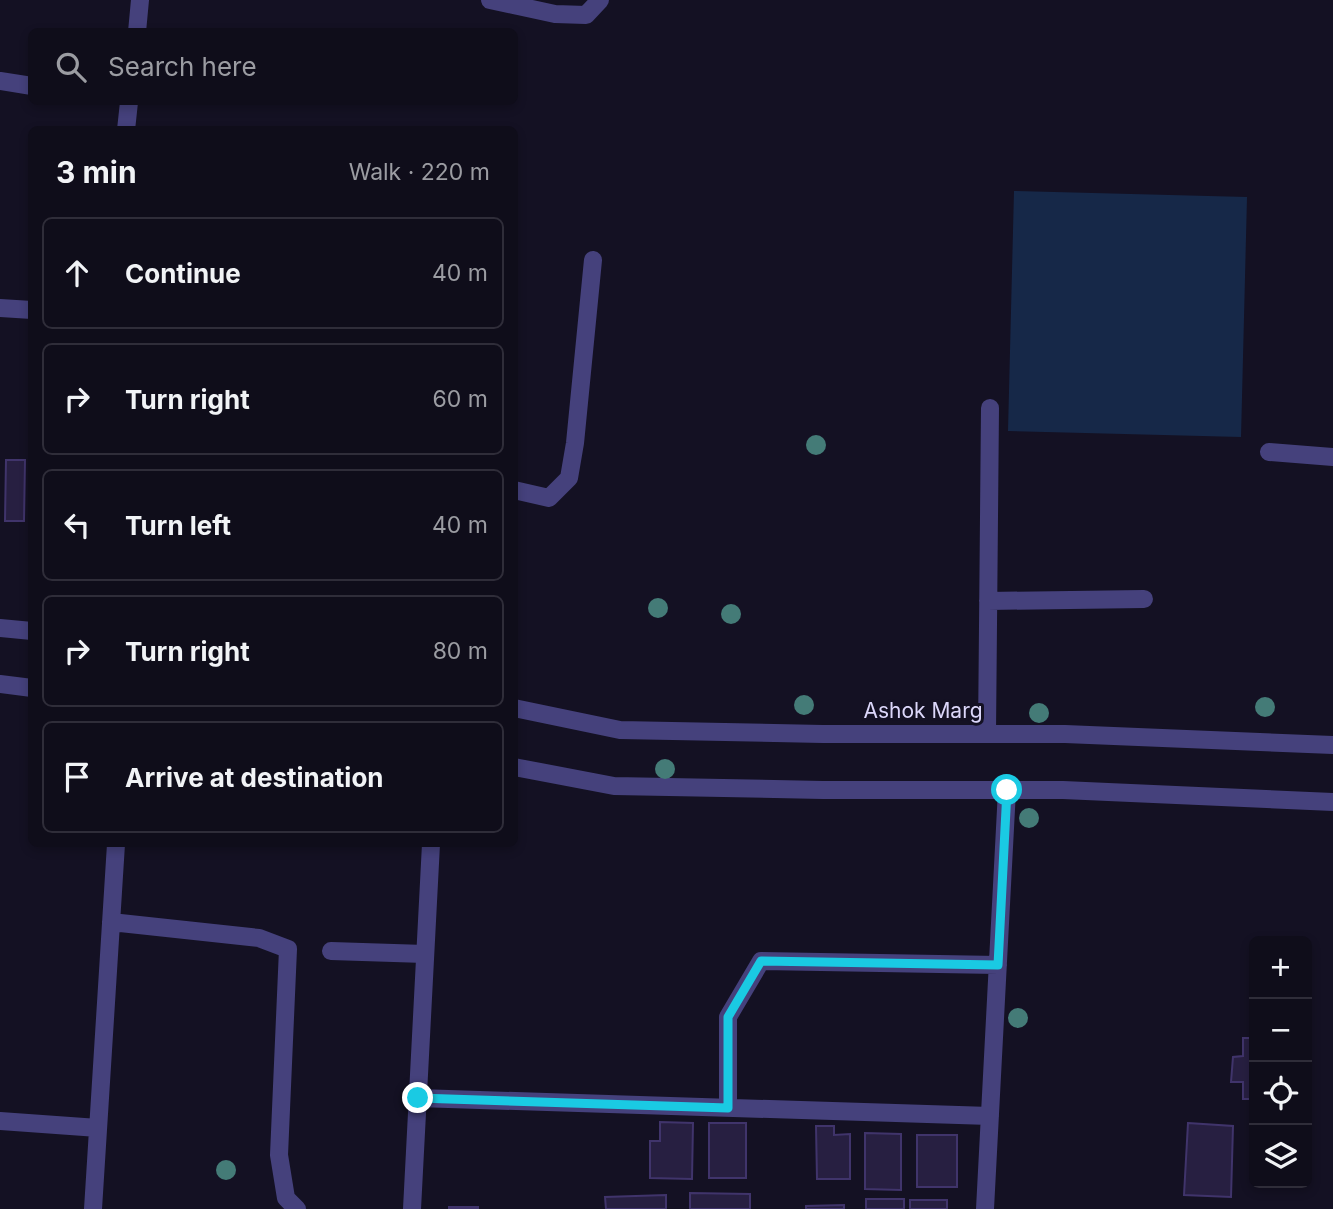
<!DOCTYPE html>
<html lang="en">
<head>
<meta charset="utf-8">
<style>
	:root { --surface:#0f0d1a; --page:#1d1b27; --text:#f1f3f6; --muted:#9b9ca2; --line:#2f2d39 }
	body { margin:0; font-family:Inter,sans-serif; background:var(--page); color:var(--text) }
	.controls { position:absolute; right:21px; bottom:21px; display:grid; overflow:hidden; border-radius:10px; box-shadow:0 4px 10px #0003 }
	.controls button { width:63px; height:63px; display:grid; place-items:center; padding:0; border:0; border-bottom:2px solid var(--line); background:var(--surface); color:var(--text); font:35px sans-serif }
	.stop { position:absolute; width:21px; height:21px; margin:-16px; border:5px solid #1acae3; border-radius:50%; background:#fff }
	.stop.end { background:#1acae3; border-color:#fff; box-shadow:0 2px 7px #0008 }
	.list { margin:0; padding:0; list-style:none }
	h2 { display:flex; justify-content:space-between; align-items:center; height:91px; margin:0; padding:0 28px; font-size:30px }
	h2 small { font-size:23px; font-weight:400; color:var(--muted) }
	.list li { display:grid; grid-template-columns:46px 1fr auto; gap:21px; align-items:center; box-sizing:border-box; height:112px; margin:0 14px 14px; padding:0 14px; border:2px solid var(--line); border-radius:10px }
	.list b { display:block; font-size:26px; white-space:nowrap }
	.list em { font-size:23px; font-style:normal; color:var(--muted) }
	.icon { flex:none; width:38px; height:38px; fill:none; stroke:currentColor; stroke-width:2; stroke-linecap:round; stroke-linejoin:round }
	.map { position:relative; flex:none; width:1333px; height:1209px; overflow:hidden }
	.search { position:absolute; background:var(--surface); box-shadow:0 4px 10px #0003; left:28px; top:28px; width:490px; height:77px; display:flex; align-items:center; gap:18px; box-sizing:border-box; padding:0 24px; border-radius:10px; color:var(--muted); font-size:26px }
	.panel { position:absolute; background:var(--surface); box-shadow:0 4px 10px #0003; left:28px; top:126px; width:490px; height:721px; border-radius:10px }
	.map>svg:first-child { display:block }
	.water { fill:#162848 }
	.building { fill:#271f41; stroke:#40346b; stroke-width:2 }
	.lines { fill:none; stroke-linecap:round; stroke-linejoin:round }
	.minor { stroke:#45417c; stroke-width:18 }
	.tertiary { stroke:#45417c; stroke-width:18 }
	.tree { fill:#447b77 }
	.route { stroke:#1acae3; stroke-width:9 }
	.labels { text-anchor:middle; stroke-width:6; stroke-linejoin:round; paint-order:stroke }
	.street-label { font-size:21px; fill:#dcd7fa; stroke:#141123 }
</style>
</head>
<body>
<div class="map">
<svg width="1333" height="1209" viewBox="0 0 1333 1209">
	<rect width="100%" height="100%" fill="#141123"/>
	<path class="water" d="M1014 191 1247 197 1241 437 1008 431Z"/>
	<path class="building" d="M6 460H25L24 521H5Z
		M1243 1038H1254V1099H1243V1082H1231L1233 1057 1243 1056Z
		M1307 1060H1310L1311 1084 1307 1085Z
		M660 1122 693 1123 692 1179 650 1178V1141H660Z
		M709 1123H746V1178H709Z
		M1188 1123 1233 1126 1231 1197 1184 1195Z
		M816 1126H834V1135L850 1134V1179H817Z
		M865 1133 901 1134V1190L865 1189Z
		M917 1135H957V1187H917Z
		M690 1193 750 1194V1209H690Z
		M666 1195V1209H606L605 1197Z
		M866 1199H904V1209H866Z
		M910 1200H947V1209H910Z
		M844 1205V1209H806V1206Z
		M449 1207H478V1209H449Z"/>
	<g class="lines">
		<path class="minor" d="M490 0 555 14 586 15 600 0
			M137 32 140 0
			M0 81 32 86
			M126 130 129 102
			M0 308 32 310
			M1269 452 1333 457
			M514 490 549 498 569 478 575 443 593 260
			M988 601 1144 599
			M987 734 990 408
			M111 922 259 938 288 949 279 1155 286 1198 297 1209
			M331 951 425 954
			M418 1098 990 1116
			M728 1108V1017L761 961 998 965
			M0 1121 98 1128
			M93 1209 116 844
			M412 1209 431 844
			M985 1209 1007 790"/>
		<path class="tertiary" d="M0 628 32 631
			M0 684 32 688
			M514 708 620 730 823 734H1065L1333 745
			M514 767 614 786 823 790H1063L1333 802"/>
	</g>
	<g class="tree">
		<circle cx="816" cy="445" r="10"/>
		<circle cx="658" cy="608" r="10"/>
		<circle cx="731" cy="614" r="10"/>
		<circle cx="804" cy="705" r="10"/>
		<circle cx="1265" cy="707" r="10"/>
		<circle cx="1039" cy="713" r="10"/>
		<circle cx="665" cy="769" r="10"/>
		<circle cx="1029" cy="818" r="10"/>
		<circle cx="1018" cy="1018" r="10"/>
		<circle cx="226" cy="1170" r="10"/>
	</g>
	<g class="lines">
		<path class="route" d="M418 1098 728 1108V1017L761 961 998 965 1007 790"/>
	</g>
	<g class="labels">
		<g class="street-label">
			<text x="923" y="718">Ashok Marg</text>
		</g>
	</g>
</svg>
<div class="controls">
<button>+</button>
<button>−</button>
<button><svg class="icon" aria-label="locate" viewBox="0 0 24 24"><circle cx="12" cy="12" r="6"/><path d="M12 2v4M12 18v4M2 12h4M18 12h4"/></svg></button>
<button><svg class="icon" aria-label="layers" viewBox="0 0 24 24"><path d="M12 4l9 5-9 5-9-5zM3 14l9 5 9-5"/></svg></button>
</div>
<div class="stop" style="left:1007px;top:790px"></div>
<div class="stop end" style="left:418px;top:1098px"></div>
<div class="search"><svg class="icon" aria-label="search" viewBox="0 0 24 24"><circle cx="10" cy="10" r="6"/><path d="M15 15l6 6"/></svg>Search here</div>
<section class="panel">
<h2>3 min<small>Walk · 220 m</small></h2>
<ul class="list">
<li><svg class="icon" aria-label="ahead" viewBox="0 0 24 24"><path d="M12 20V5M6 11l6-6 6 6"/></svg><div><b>Continue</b></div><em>40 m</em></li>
<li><svg class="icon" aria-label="right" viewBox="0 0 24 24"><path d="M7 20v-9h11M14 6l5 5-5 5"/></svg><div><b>Turn right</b></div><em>60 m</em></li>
<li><svg class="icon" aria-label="left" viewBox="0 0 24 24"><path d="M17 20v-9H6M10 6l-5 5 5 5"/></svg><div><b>Turn left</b></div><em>40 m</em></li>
<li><svg class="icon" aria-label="right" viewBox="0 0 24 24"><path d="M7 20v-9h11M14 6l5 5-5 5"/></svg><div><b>Turn right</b></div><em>80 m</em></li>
<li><svg class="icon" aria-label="arrive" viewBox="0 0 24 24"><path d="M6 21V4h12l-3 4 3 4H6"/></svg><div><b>Arrive at destination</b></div></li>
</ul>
</section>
</div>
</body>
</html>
